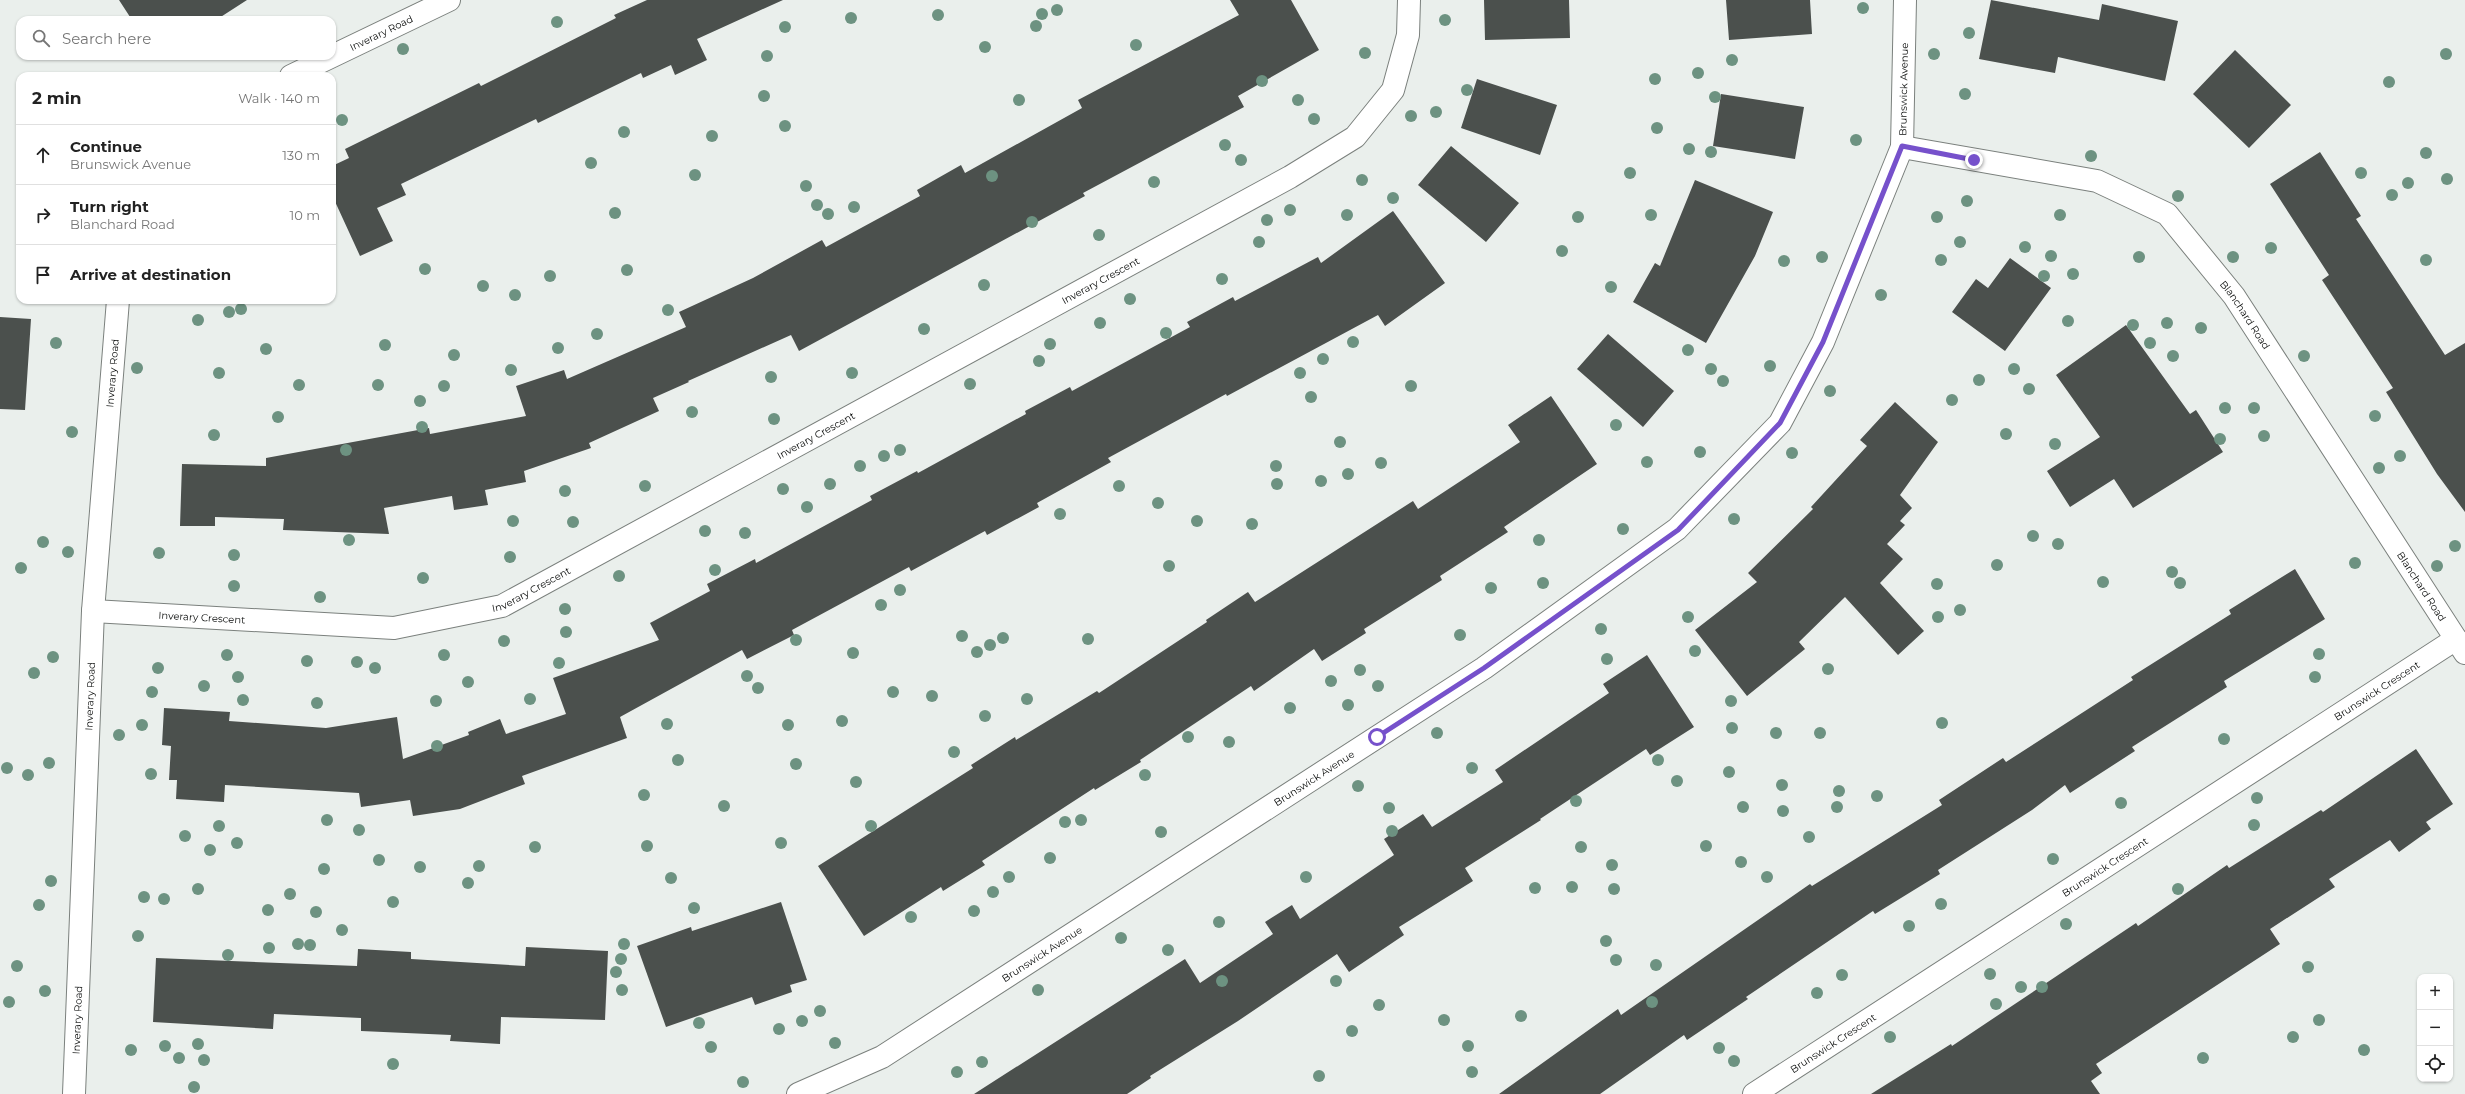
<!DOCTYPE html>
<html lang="en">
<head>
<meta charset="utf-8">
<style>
	:root { --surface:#fff; --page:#f6f6f6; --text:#222; --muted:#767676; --line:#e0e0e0 }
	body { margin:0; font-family:Montserrat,sans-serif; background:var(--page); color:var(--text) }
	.controls { position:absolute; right:12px; bottom:12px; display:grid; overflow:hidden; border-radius:8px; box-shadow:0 1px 3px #0004 }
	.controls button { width:36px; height:36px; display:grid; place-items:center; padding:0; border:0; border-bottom:1px solid var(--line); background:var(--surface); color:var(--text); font:20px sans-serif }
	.stop { position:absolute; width:12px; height:12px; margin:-9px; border:3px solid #7651cb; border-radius:50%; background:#fff }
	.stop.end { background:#7651cb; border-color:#fff; box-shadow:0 1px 4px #0008 }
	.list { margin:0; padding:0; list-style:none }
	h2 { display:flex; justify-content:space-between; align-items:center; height:52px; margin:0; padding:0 16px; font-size:17px }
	h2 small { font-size:13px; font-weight:400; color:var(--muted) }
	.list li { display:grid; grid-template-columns:26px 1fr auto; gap:12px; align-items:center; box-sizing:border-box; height:60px; padding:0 16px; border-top:1px solid var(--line) }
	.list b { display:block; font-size:15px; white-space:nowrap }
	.list p { margin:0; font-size:13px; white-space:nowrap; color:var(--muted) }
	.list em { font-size:13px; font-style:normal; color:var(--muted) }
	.icon { flex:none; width:22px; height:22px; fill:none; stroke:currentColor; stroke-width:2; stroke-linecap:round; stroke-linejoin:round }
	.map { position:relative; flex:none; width:2465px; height:1094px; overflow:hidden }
	.search { position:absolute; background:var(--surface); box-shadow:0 1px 3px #0004; left:16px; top:16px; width:320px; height:44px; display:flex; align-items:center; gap:10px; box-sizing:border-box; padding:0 14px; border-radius:12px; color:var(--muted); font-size:15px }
	.panel { position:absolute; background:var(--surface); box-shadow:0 1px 3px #0004; left:16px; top:72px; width:320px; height:232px; border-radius:12px }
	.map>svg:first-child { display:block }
	.building { fill:#4b504d }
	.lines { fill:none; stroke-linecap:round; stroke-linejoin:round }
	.street-casing { stroke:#7b807d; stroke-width:24 }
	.street { stroke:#fff; stroke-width:22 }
	.tree { fill:#6d9281 }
	.route { stroke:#7651cb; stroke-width:5 }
	.labels { text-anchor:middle; stroke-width:4; stroke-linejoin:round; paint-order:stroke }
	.street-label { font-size:10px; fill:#0a0c0b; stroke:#fff }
</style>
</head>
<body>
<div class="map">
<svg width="2465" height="1094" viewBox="0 0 2465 1094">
	<rect width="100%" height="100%" fill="#eaefec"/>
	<path class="building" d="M119 0H247L216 20H132Z
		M647 0H783L697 39 707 60 675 75 671 65 643 78 641 73 538 123 536 119 401 184 406 195 377 208 393 241 360 256 332 195V166L349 158 345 149 479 83 481 86 616 18 614 15Z
		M1230 0H1291L1319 50 1238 96 1244 107 1083 193 1085 196 799 351 791 335 688 381 689 382 653 398 659 411 589 443 591 448 524 471 526 482 485 490 488 505 454 510 452 496 384 508 389 534 283 530 284 519 215 517V526H180L182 464 266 466V458L429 428 430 434 526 416 516 386 564 370 567 379 686 327 679 312 753 278 822 240 826 247 920 196 917 190 961 165 965 173 1082 108 1078 100 1239 15Z
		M1484 0H1569L1570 38 1485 40Z
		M1726 0H1810L1812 34 1729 40Z
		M1991 0 2099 20 2102 4 2178 21 2165 81 2058 57 2055 73 1979 59Z
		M2235 50 2291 105 2249 148 2193 94Z
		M1477 79 1557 105 1540 155 1461 128Z
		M1721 94 1804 107 1795 159 1713 146Z
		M1451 146 1519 203 1486 242 1418 185Z
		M2320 152 2361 216 2356 219 2445 355 2465 343V512L2437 474 2386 392 2393 388 2322 280 2329 275 2270 184Z
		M1695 180 1773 212 1755 256 1706 343 1633 302 1655 263 1660 266Z
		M1393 211 1445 283 1385 326 1378 315 1227 396 1226 394 1108 458 1111 462 1037 503 1039 507 987 535 985 531 911 571 909 567 792 630 794 635 747 659 742 650 620 717 627 738 522 776 525 784 460 809 413 816 410 800 361 807 359 793 225 785 224 802 176 799 177 780H169L171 746 162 745 164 708 230 712 229 721 326 728 397 717 403 759 469 735 468 732 500 719 506 734 566 714 553 678 659 640 650 623 710 591 707 584 755 559 756 563 872 500 870 496 917 471 918 473 1026 414 1025 411 1070 387 1072 391 1190 327 1187 322 1233 297 1235 301 1318 257 1321 263Z
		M2010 258 2051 288 2005 351 1952 312 1976 279 1988 288Z
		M0 317 31 319 25 410 0 409Z
		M2126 325 2190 414 2196 410 2223 452 2133 508 2114 479 2070 507 2047 471 2100 437 2056 375Z
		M1608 334 1674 391 1643 427 1577 369Z
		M1551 396 1597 464 1504 527 1508 532 1440 576 1442 580 1364 629 1366 633 1322 661 1314 649 1254 691 1251 686 1140 760 1141 762 1095 790 1094 788 982 861 985 865 943 891 941 887 864 936 818 866 973 768 971 765 1015 737 1016 740 1097 691 1099 693 1207 622 1206 620 1248 592 1255 602 1413 501 1418 509 1520 442 1508 425Z
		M1895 402 1938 442 1900 495 1912 508 1900 521 1905 525 1887 544 1903 559 1880 583 1924 631 1898 655 1845 597 1799 642 1805 649 1747 696 1695 630 1757 582 1748 573 1813 509 1811 507 1867 446 1860 440Z
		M2295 569 2325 619 2224 681 2227 687 2132 747 2135 751 2070 793 2065 785 2032 810 1938 870 1940 874 1875 914 1873 911 1746 997 1748 999 1687 1040 1684 1035 1600 1094H1499L1618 1009 1621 1015 1810 884 1812 886 1942 805 1939 800 2003 758 2006 762 2133 680 2131 677 2231 614 2229 610Z
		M1647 655 1694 727 1650 755 1646 749 1540 819 1541 820 1465 868 1473 881 1399 927 1404 935 1349 972 1337 954 1238 1021 1150 1076 1151 1078 1127 1094H974L1185 959 1200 983 1273 934 1265 922 1292 905 1300 919 1394 855 1384 839 1423 814 1432 827 1503 782 1495 770 1609 693 1603 684Z
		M2416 749 2453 804 2426 822 2431 829 2399 852 2390 840 2329 879 2335 887 2270 929 2280 944 2096 1064 2102 1073 2091 1081 2100 1094H1871L1951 1044 1952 1046 2136 923 2138 926 2227 865 2229 868 2321 810 2323 812Z
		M781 902 807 980 790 985 792 992 755 1005 752 997 666 1027 637 946 691 927 692 931Z
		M526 947 608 951 605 1020 501 1017 500 1044 450 1041 451 1035 361 1031V1018L274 1014 273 1029 153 1022 156 958 357 966 358 949 411 952V959L525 966Z"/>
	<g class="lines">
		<g class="street-casing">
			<g id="street">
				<path id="s1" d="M291 76 449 0"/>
				<path id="s2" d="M1902 147 2097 181 2167 214 2234 296 2465 653"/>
				<path id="s3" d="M93 611 394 628 502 606 1290 177 1355 137 1393 90 1408 35 1409 0"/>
				<path id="s4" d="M74 1094 93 611 118 300"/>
				<path id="s5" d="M798 1094 882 1057 1484 668 1677 529 1780 423 1823 342 1902 147 1905 0"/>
				<path id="s6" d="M1754 1094 2456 639"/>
			</g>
		</g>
		<use href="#street" class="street"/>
	</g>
	<g class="tree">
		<circle cx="1863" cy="8" r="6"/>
		<circle cx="1057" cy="10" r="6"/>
		<circle cx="1042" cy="14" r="6"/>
		<circle cx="938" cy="15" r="6"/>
		<circle cx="851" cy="18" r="6"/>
		<circle cx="1445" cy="20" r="6"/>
		<circle cx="557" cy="22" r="6"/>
		<circle cx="1036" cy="26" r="6"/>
		<circle cx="785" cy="27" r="6"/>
		<circle cx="1969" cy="33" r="6"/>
		<circle cx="1136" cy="45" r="6"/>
		<circle cx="985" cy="47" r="6"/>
		<circle cx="403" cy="49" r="6"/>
		<circle cx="1365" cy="53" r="6"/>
		<circle cx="1934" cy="54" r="6"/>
		<circle cx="2446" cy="54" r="6"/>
		<circle cx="767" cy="56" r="6"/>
		<circle cx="1732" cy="60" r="6"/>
		<circle cx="1698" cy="73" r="6"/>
		<circle cx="1655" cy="79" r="6"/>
		<circle cx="1262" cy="81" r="6"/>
		<circle cx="2389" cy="82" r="6"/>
		<circle cx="1467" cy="90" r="6"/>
		<circle cx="1965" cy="94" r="6"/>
		<circle cx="764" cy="96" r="6"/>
		<circle cx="1715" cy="97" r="6"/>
		<circle cx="1019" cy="100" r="6"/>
		<circle cx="1298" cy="100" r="6"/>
		<circle cx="1436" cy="112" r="6"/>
		<circle cx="1411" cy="116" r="6"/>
		<circle cx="1314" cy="119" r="6"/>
		<circle cx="342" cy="120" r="6"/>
		<circle cx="785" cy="126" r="6"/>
		<circle cx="1657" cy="128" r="6"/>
		<circle cx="624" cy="132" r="6"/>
		<circle cx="712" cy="136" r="6"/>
		<circle cx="1856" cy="140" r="6"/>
		<circle cx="1225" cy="145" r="6"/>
		<circle cx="1689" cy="149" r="6"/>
		<circle cx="1711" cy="152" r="6"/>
		<circle cx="2426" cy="153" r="6"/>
		<circle cx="2091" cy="156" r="6"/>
		<circle cx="1241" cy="160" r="6"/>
		<circle cx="591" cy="163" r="6"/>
		<circle cx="1630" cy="173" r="6"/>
		<circle cx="2361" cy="173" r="6"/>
		<circle cx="695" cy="175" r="6"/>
		<circle cx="992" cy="176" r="6"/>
		<circle cx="2447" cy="179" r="6"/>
		<circle cx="1362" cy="180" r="6"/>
		<circle cx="1154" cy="182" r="6"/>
		<circle cx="2408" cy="183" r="6"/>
		<circle cx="806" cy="186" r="6"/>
		<circle cx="2392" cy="195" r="6"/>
		<circle cx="2178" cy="196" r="6"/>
		<circle cx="1393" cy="198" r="6"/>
		<circle cx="1967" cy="201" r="6"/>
		<circle cx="817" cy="205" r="6"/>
		<circle cx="854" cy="207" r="6"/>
		<circle cx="1290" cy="210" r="6"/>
		<circle cx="615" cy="213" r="6"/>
		<circle cx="828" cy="214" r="6"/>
		<circle cx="1347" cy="215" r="6"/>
		<circle cx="1651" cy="215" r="6"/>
		<circle cx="2060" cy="215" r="6"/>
		<circle cx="1578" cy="217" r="6"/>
		<circle cx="1937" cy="217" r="6"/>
		<circle cx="1267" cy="220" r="6"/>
		<circle cx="1032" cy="222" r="6"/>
		<circle cx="1099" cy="235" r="6"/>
		<circle cx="1259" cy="242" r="6"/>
		<circle cx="1960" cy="242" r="6"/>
		<circle cx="2025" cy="247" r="6"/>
		<circle cx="2271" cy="248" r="6"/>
		<circle cx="1562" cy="251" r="6"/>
		<circle cx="2051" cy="256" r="6"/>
		<circle cx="1822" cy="257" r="6"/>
		<circle cx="2139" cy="257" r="6"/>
		<circle cx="2233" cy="257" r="6"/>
		<circle cx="1941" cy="260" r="6"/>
		<circle cx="2426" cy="260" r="6"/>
		<circle cx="1784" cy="261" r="6"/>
		<circle cx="425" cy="269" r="6"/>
		<circle cx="627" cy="270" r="6"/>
		<circle cx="2073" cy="274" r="6"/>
		<circle cx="550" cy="276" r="6"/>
		<circle cx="2044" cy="276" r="6"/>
		<circle cx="1222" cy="279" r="6"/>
		<circle cx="984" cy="285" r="6"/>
		<circle cx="483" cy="286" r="6"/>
		<circle cx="1611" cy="287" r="6"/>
		<circle cx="515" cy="295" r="6"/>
		<circle cx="1881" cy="295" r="6"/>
		<circle cx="1130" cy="299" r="6"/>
		<circle cx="241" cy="309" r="6"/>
		<circle cx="668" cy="310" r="6"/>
		<circle cx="229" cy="312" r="6"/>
		<circle cx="198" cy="320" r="6"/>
		<circle cx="2068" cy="321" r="6"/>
		<circle cx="1100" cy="323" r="6"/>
		<circle cx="2167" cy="323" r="6"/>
		<circle cx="2133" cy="325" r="6"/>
		<circle cx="2201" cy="328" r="6"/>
		<circle cx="924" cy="329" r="6"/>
		<circle cx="1166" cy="333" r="6"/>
		<circle cx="597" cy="334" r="6"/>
		<circle cx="1353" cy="342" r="6"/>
		<circle cx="56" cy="343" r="6"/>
		<circle cx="2150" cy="343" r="6"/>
		<circle cx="1050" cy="344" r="6"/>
		<circle cx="385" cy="345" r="6"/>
		<circle cx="558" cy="348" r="6"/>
		<circle cx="266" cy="349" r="6"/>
		<circle cx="1688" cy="350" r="6"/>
		<circle cx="454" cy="355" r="6"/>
		<circle cx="2173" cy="356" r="6"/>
		<circle cx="2304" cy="356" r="6"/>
		<circle cx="1323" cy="359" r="6"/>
		<circle cx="1039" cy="361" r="6"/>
		<circle cx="1770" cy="366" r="6"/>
		<circle cx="137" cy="368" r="6"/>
		<circle cx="1711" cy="369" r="6"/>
		<circle cx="2014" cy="369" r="6"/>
		<circle cx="511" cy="370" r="6"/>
		<circle cx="219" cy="373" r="6"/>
		<circle cx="852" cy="373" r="6"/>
		<circle cx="1300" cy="373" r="6"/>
		<circle cx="771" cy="377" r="6"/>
		<circle cx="1979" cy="380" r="6"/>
		<circle cx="1723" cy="381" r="6"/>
		<circle cx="970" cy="384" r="6"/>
		<circle cx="299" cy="385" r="6"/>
		<circle cx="378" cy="385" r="6"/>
		<circle cx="444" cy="386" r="6"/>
		<circle cx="1411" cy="386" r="6"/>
		<circle cx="2029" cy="389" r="6"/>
		<circle cx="1830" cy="391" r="6"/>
		<circle cx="1311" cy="397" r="6"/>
		<circle cx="1952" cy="400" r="6"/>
		<circle cx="420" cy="401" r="6"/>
		<circle cx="2225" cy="408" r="6"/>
		<circle cx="2254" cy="408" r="6"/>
		<circle cx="692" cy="412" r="6"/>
		<circle cx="2375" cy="416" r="6"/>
		<circle cx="278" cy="417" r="6"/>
		<circle cx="774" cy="419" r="6"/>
		<circle cx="1616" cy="425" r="6"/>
		<circle cx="422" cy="427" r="6"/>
		<circle cx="72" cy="432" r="6"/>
		<circle cx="2006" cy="434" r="6"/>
		<circle cx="214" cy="435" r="6"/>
		<circle cx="2264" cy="436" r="6"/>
		<circle cx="2220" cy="439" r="6"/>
		<circle cx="1340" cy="442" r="6"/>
		<circle cx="2055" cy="444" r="6"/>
		<circle cx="346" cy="450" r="6"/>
		<circle cx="900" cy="450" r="6"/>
		<circle cx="1700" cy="452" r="6"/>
		<circle cx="1792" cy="453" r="6"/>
		<circle cx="884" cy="456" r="6"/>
		<circle cx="2400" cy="456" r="6"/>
		<circle cx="1647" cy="462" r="6"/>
		<circle cx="1381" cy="463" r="6"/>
		<circle cx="860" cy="466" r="6"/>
		<circle cx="1276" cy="466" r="6"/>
		<circle cx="2379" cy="468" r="6"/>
		<circle cx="1348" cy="474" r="6"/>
		<circle cx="1321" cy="481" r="6"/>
		<circle cx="830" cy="484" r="6"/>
		<circle cx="1277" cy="484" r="6"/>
		<circle cx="645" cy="486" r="6"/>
		<circle cx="1119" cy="486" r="6"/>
		<circle cx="783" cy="489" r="6"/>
		<circle cx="565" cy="491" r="6"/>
		<circle cx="1158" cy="503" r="6"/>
		<circle cx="807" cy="507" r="6"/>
		<circle cx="1060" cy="514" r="6"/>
		<circle cx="1734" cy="519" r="6"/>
		<circle cx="513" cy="521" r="6"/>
		<circle cx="1197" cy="521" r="6"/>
		<circle cx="573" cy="522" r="6"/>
		<circle cx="1252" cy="524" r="6"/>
		<circle cx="1623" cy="529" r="6"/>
		<circle cx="705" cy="531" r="6"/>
		<circle cx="745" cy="533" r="6"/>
		<circle cx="2033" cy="536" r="6"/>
		<circle cx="349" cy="540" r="6"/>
		<circle cx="1539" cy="540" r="6"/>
		<circle cx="43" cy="542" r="6"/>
		<circle cx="2058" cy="544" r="6"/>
		<circle cx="2455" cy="546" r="6"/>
		<circle cx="68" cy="552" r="6"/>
		<circle cx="159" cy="553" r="6"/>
		<circle cx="234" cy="555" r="6"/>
		<circle cx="510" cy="557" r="6"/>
		<circle cx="2355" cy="563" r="6"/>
		<circle cx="1997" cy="565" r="6"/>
		<circle cx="1169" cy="566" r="6"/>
		<circle cx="2437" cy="566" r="6"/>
		<circle cx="21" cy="568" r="6"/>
		<circle cx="715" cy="570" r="6"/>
		<circle cx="2172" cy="572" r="6"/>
		<circle cx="619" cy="576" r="6"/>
		<circle cx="423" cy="578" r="6"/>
		<circle cx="2103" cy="582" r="6"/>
		<circle cx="1543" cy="583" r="6"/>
		<circle cx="2180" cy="583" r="6"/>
		<circle cx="1937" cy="584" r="6"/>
		<circle cx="234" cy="586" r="6"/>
		<circle cx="1491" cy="588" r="6"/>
		<circle cx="900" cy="590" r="6"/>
		<circle cx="320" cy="597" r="6"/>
		<circle cx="881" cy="605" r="6"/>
		<circle cx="565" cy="609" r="6"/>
		<circle cx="1960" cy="610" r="6"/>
		<circle cx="1688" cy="617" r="6"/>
		<circle cx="1938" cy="617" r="6"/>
		<circle cx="1601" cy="629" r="6"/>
		<circle cx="566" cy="632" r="6"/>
		<circle cx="1460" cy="635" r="6"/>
		<circle cx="962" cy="636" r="6"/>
		<circle cx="1003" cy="638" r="6"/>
		<circle cx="1088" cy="639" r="6"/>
		<circle cx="796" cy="640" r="6"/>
		<circle cx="504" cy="641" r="6"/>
		<circle cx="990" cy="645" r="6"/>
		<circle cx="1695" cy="651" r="6"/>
		<circle cx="977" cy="652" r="6"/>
		<circle cx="853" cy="653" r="6"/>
		<circle cx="2319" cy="654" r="6"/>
		<circle cx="227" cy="655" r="6"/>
		<circle cx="444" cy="655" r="6"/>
		<circle cx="53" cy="657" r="6"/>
		<circle cx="1607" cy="659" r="6"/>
		<circle cx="307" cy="661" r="6"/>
		<circle cx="357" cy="662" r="6"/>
		<circle cx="559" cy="663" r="6"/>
		<circle cx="158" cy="668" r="6"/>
		<circle cx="375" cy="668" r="6"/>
		<circle cx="1828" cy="669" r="6"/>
		<circle cx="1360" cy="670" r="6"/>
		<circle cx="34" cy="673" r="6"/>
		<circle cx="747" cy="676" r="6"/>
		<circle cx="238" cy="677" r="6"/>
		<circle cx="2315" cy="677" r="6"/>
		<circle cx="1331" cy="681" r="6"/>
		<circle cx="468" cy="682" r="6"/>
		<circle cx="204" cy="686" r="6"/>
		<circle cx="1378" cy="686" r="6"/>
		<circle cx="758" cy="688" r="6"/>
		<circle cx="152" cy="692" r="6"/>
		<circle cx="893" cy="692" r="6"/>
		<circle cx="932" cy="696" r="6"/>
		<circle cx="530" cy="699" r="6"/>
		<circle cx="1027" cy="699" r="6"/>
		<circle cx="243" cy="700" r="6"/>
		<circle cx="436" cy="701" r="6"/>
		<circle cx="1731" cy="701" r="6"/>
		<circle cx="317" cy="703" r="6"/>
		<circle cx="1348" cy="705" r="6"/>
		<circle cx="1290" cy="708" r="6"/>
		<circle cx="985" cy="716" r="6"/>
		<circle cx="842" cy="721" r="6"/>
		<circle cx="1942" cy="723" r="6"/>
		<circle cx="667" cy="724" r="6"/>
		<circle cx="142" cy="725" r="6"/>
		<circle cx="788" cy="725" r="6"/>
		<circle cx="1732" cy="728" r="6"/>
		<circle cx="1437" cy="733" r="6"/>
		<circle cx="1776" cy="733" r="6"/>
		<circle cx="1820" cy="733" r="6"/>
		<circle cx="119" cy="735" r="6"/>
		<circle cx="1188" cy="737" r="6"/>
		<circle cx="2224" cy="739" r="6"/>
		<circle cx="1229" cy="742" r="6"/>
		<circle cx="437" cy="746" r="6"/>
		<circle cx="954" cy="752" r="6"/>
		<circle cx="678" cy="760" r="6"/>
		<circle cx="1658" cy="760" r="6"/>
		<circle cx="49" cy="763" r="6"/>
		<circle cx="796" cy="764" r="6"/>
		<circle cx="7" cy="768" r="6"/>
		<circle cx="1472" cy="768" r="6"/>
		<circle cx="1729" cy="772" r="6"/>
		<circle cx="151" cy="774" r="6"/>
		<circle cx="28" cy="775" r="6"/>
		<circle cx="1145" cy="775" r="6"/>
		<circle cx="1677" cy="781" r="6"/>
		<circle cx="856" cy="782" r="6"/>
		<circle cx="1782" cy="785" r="6"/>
		<circle cx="1358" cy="786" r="6"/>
		<circle cx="1839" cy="791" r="6"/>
		<circle cx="644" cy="795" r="6"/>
		<circle cx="1877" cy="796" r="6"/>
		<circle cx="2257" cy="798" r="6"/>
		<circle cx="1576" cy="801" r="6"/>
		<circle cx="2121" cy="803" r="6"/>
		<circle cx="724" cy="806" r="6"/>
		<circle cx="1743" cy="807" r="6"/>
		<circle cx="1837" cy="807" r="6"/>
		<circle cx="1389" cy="808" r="6"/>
		<circle cx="1783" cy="811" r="6"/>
		<circle cx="327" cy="820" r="6"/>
		<circle cx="1081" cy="820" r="6"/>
		<circle cx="1065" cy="822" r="6"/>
		<circle cx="2254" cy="825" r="6"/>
		<circle cx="219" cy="826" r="6"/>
		<circle cx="871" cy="826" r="6"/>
		<circle cx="359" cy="830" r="6"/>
		<circle cx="1392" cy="831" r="6"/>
		<circle cx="1161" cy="832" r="6"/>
		<circle cx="185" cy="836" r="6"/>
		<circle cx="1809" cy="837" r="6"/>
		<circle cx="237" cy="843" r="6"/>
		<circle cx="781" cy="843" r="6"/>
		<circle cx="647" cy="846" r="6"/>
		<circle cx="1706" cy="846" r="6"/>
		<circle cx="535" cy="847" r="6"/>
		<circle cx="1581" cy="847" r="6"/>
		<circle cx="210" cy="850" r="6"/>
		<circle cx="1050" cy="858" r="6"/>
		<circle cx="2053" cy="859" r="6"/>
		<circle cx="379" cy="860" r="6"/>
		<circle cx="1741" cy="862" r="6"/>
		<circle cx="1612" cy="865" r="6"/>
		<circle cx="479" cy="866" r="6"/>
		<circle cx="420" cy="867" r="6"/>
		<circle cx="324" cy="869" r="6"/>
		<circle cx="1009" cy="877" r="6"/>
		<circle cx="1306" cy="877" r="6"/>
		<circle cx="1767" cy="877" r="6"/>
		<circle cx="671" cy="878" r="6"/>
		<circle cx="51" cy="881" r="6"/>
		<circle cx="468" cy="883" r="6"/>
		<circle cx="1572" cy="887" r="6"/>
		<circle cx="1535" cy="888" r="6"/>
		<circle cx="198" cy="889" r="6"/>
		<circle cx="1614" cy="889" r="6"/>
		<circle cx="2178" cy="889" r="6"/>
		<circle cx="993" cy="892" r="6"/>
		<circle cx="290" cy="894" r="6"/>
		<circle cx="144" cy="897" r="6"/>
		<circle cx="164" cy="899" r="6"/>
		<circle cx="393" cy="902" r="6"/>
		<circle cx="1941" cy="904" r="6"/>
		<circle cx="39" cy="905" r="6"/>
		<circle cx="694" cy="908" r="6"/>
		<circle cx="268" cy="910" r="6"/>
		<circle cx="974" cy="911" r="6"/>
		<circle cx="316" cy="912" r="6"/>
		<circle cx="911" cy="917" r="6"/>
		<circle cx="1219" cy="922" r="6"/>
		<circle cx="2066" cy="924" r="6"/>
		<circle cx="1909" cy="926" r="6"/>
		<circle cx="342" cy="930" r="6"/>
		<circle cx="138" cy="936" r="6"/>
		<circle cx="1121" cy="938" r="6"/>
		<circle cx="1606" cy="941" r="6"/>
		<circle cx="298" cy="944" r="6"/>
		<circle cx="624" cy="944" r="6"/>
		<circle cx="310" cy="945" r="6"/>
		<circle cx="269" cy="948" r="6"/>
		<circle cx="1168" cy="950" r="6"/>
		<circle cx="228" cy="955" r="6"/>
		<circle cx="621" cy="959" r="6"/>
		<circle cx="1616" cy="960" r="6"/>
		<circle cx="1656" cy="965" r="6"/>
		<circle cx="17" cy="966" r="6"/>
		<circle cx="2308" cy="967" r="6"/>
		<circle cx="616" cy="972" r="6"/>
		<circle cx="1990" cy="974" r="6"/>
		<circle cx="1842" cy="975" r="6"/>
		<circle cx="1222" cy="981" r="6"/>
		<circle cx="1336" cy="981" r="6"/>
		<circle cx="2021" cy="987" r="6"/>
		<circle cx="2042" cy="987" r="6"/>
		<circle cx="622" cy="990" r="6"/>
		<circle cx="1038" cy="990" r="6"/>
		<circle cx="45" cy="991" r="6"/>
		<circle cx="1817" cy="993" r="6"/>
		<circle cx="9" cy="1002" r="6"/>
		<circle cx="1652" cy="1002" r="6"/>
		<circle cx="1996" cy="1004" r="6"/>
		<circle cx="1379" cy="1005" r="6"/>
		<circle cx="820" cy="1011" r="6"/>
		<circle cx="1521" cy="1016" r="6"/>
		<circle cx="1444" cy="1020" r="6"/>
		<circle cx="2319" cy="1020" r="6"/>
		<circle cx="802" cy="1021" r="6"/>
		<circle cx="699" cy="1023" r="6"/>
		<circle cx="779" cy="1029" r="6"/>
		<circle cx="1352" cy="1031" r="6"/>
		<circle cx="1890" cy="1037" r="6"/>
		<circle cx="2293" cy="1037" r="6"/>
		<circle cx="835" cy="1043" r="6"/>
		<circle cx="198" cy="1044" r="6"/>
		<circle cx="165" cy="1046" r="6"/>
		<circle cx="1468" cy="1046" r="6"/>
		<circle cx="711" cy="1047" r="6"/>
		<circle cx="1719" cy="1048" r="6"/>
		<circle cx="131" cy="1050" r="6"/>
		<circle cx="2364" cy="1050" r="6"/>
		<circle cx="179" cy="1058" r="6"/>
		<circle cx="2203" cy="1058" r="6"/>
		<circle cx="204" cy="1060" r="6"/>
		<circle cx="1734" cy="1061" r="6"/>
		<circle cx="982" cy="1062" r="6"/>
		<circle cx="393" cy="1064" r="6"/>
		<circle cx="957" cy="1072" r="6"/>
		<circle cx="1472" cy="1072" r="6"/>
		<circle cx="1319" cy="1076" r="6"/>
		<circle cx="743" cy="1082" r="6"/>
		<circle cx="194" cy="1087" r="6"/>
	</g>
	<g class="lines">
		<path class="route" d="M1377 737 1484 668 1678 530 1780 423 1823 342 1902 146 1974 160"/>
	</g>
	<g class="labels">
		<g class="street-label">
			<text dy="4" stroke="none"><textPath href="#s1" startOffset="100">Inverary Road</textPath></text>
			<text dy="4" stroke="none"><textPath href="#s5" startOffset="1554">Brunswick Avenue</textPath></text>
			<text dy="4" stroke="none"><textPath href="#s3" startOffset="1093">Inverary Crescent</textPath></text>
			<text dy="4" stroke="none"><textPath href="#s2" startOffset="403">Blanchard Road</textPath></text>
			<text dy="4" stroke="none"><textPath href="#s4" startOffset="722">Inverary Road</textPath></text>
			<text dy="4" stroke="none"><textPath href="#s3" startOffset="769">Inverary Crescent</textPath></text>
			<text dy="4" stroke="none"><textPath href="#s2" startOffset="727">Blanchard Road</textPath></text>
			<text dy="4" stroke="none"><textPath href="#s3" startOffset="445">Inverary Crescent</textPath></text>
			<text dy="4" stroke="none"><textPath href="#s3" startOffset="109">Inverary Crescent</textPath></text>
			<text dy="4" stroke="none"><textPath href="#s6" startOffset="742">Brunswick Crescent</textPath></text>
			<text dy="4" stroke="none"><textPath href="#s4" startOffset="398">Inverary Road</textPath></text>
			<text dy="4" stroke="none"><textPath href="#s5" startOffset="606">Brunswick Avenue</textPath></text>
			<text dy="4" stroke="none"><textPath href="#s6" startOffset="418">Brunswick Crescent</textPath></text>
			<text dy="4" stroke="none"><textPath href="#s5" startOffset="282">Brunswick Avenue</textPath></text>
			<text dy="4" stroke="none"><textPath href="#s4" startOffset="74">Inverary Road</textPath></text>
			<text dy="4" stroke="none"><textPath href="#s6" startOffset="94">Brunswick Crescent</textPath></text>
		</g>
	</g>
</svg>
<div class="controls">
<button>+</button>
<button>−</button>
<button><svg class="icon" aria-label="locate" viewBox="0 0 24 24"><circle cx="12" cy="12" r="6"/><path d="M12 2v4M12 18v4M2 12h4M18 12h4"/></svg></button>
</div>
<div class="stop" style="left:1377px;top:737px"></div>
<div class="stop end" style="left:1974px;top:160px"></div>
<div class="search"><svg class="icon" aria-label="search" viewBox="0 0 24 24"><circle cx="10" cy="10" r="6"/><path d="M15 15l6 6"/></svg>Search here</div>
<section class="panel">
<h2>2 min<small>Walk · 140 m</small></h2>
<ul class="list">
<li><svg class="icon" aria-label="ahead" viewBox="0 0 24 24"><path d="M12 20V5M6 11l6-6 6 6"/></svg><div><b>Continue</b><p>Brunswick Avenue</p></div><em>130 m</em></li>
<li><svg class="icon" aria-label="right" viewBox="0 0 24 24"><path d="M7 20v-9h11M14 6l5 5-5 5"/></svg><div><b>Turn right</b><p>Blanchard Road</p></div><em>10 m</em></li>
<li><svg class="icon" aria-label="arrive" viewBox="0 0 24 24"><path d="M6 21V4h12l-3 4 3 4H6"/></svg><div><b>Arrive at destination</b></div></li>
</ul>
</section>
</div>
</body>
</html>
